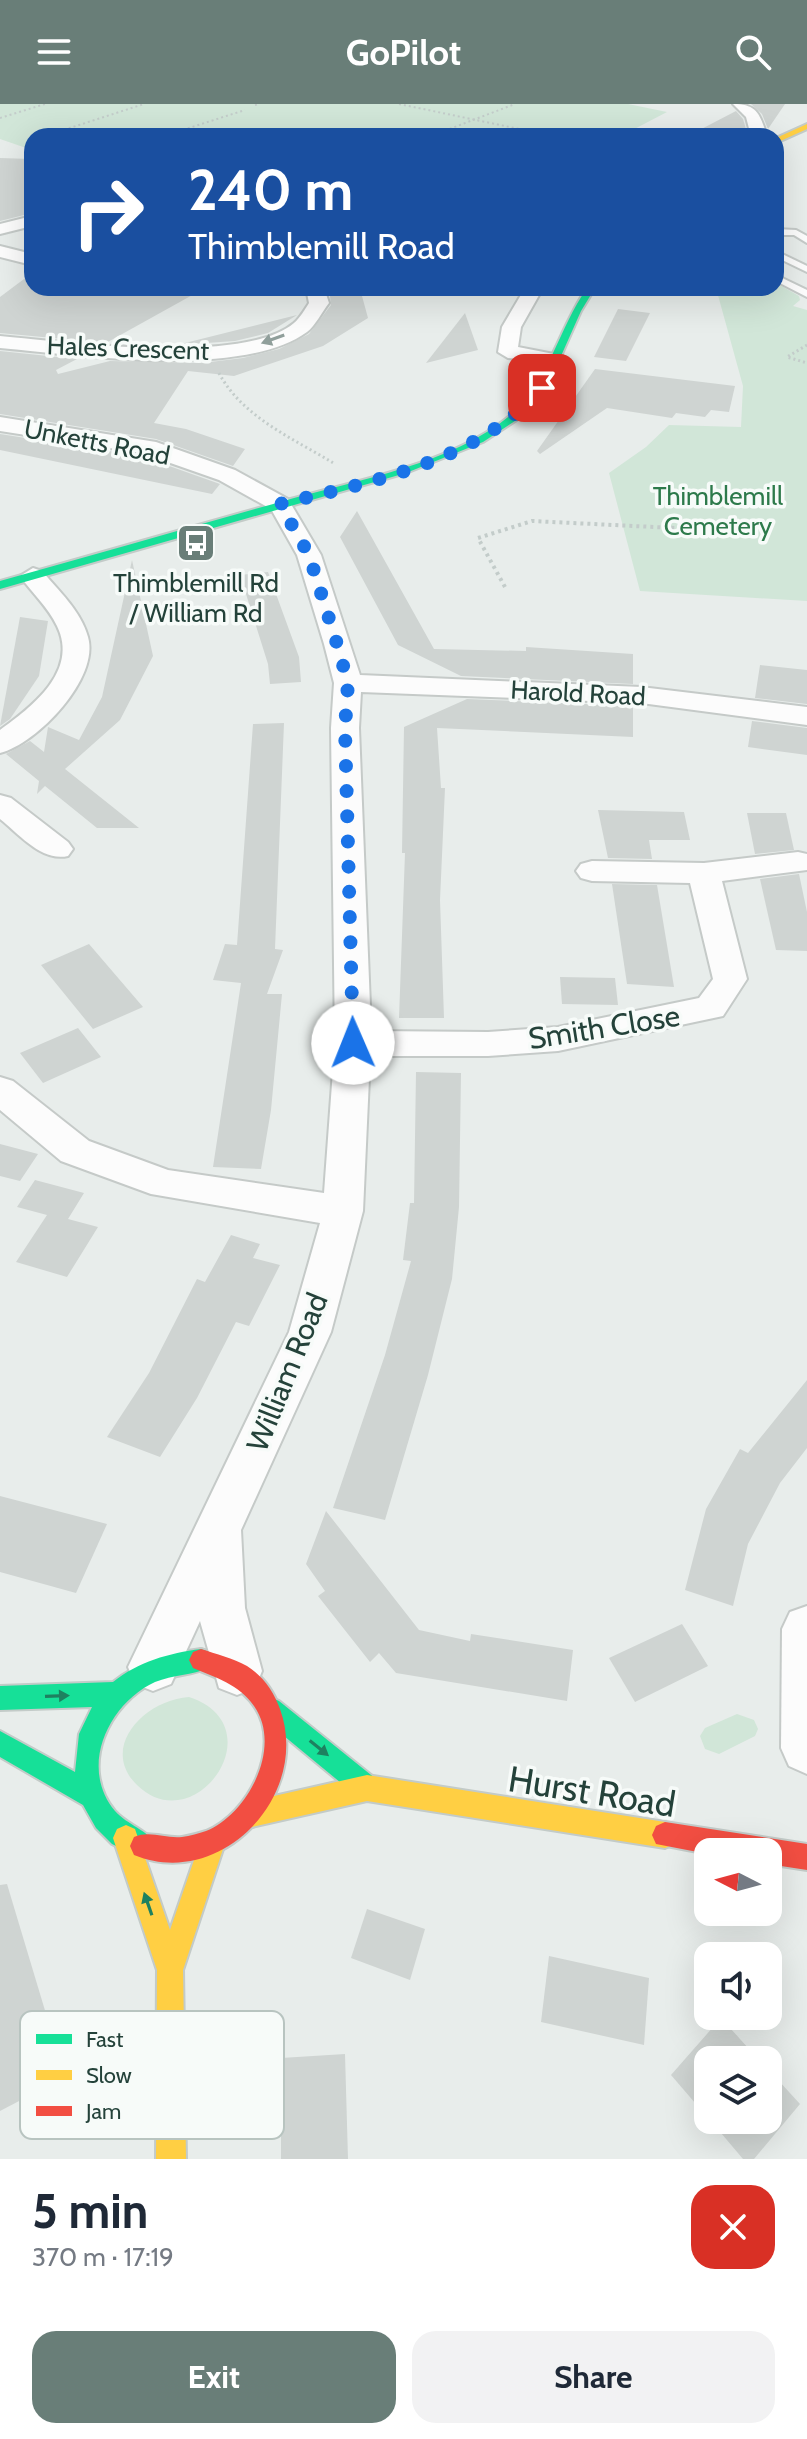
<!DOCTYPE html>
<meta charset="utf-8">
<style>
:root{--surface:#fff;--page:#f2f2f3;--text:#1f2937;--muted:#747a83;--accent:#697e78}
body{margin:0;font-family:Cabin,sans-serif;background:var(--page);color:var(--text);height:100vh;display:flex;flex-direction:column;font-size:30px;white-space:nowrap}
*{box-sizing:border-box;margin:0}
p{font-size:26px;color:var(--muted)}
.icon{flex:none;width:44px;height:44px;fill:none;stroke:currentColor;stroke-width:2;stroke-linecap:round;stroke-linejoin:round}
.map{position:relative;height:2055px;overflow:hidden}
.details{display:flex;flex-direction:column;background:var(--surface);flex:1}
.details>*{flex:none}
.banner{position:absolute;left:24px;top:24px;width:760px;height:168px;border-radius:24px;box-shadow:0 8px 32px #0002;background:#1a4fa0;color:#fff;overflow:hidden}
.needle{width:52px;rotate:276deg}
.tools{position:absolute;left:694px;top:1734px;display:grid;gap:16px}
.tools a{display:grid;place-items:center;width:88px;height:88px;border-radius:16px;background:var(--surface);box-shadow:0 8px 32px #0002;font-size:40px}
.pin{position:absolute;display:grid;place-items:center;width:68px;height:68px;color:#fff;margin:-34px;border-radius:16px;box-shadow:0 4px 12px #0006}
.me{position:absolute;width:88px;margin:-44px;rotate:359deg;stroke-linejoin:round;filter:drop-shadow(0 0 6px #0008)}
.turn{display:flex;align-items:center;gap:28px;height:168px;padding:0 32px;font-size:36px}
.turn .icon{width:104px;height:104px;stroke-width:2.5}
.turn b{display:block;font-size:56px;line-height:68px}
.round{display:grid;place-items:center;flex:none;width:84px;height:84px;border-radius:24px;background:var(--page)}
.headline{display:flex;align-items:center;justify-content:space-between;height:136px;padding:0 32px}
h1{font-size:48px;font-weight:700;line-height:60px}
.button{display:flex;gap:16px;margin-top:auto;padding:16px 32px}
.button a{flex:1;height:92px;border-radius:24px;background:var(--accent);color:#fff;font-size:32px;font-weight:700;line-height:92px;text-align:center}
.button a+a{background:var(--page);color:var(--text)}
header{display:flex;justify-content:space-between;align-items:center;height:104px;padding:0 32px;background:var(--accent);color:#fff;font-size:36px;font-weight:700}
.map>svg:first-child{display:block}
.green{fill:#d1e6d8}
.building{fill:#cfd4d2}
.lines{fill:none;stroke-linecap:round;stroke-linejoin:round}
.lane-casing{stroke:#c5cac8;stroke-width:4}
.street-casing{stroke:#c5cac8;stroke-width:4}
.fast-casing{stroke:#c3cbc8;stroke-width:4}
.slow-casing{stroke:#c3cbc8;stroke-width:4}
.jam-casing{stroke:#c3cbc8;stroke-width:4}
.path-far2{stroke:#c3ccca;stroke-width:2;stroke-dasharray:2 3;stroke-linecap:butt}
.path-far1{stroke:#c3ccca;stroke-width:3;stroke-dasharray:2 3;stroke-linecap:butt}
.path{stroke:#c3ccca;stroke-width:4;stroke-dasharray:3 4;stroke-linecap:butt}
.lane{fill:#fcfcfc;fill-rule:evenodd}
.street{fill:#fcfcfc;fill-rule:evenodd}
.fast{fill:#16e098;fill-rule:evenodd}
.slow{fill:#ffcf43;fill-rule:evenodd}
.jam{fill:#f24e42;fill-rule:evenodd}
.oneway{fill:#909f9b}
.oneway2{fill:#1e8160}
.route{stroke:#1a73e8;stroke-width:14;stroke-dasharray:0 25.2}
.labels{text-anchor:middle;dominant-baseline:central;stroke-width:7;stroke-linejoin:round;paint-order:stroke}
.far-street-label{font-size:26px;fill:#24423a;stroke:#f7fbf9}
.far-park-label{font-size:26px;fill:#2d7a4b;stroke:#f7fbf9}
.far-poi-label{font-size:26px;fill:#24423a;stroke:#f7fbf9}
.street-label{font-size:30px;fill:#24423a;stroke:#f7fbf9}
.near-street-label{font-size:36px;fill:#24423a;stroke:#f7fbf9}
.key{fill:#f7fbf9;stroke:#b8c4c0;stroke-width:2}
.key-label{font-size:22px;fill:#24423a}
</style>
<header><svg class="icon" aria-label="menu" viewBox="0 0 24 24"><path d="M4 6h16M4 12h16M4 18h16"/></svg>GoPilot<svg class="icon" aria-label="search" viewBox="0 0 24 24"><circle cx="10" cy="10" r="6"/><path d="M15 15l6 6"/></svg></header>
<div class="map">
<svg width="807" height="2055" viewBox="0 0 807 2055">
<rect width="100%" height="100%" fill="#e8edeb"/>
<g class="green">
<path d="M0,0h628l39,8 -46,24h-589v14l-32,-11z"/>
<path d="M776,179l23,13 1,4 -7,6 14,4v291l-167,-10 -31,-118 37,-26 23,-22 72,2 2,-41 -27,-98h60z"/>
<path d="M189,1593c88,29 6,145 -52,88 -38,-37 7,-85 52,-88z"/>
<path d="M737,1610l17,6 4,9 -3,7 -36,18 -14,-5 -5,-13 5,-8z"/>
</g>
<g class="building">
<path d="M751,0h34l-17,25 -6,-15z"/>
<path d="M736,7l7,8 5,17h-60z"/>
<path d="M0,54l32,1v54l-32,8z"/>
<path d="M32,169v15h173l-99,55 -106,-10v-36z"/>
<path d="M330,192h32l6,22 -45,28 -89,30 -46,-5 -34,52 32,6 59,20 -12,17 -77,-27 -156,-25v-63l77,8 -21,11 2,4 52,-13 92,2 41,-5 36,-9 30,-15 22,-29z"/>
<path d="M618,205l32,4 -24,48 -32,-4z"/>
<path d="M465,209l13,37 -52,13z"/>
<path d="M297,211l-29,18 -33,8 -58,4z"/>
<path d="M595,265l140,17 -6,26 -18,-2 -6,7 -29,-4 -4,5 -65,-10 -67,46 -3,-3z"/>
<path d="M0,330l141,22 79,28 -8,10 -212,-44z"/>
<path d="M357,407l77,138 92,2v-4l107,7v30l-172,-8 -63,-31 -58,-108z"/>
<path d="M132,456l21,96 -33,64 -55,49 74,59h-42l-52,-42 -8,8 2,-13 -33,-27 24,-13 14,11 4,-25 31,13 23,-43z"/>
<path d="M268,468l31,85 2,25 -31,2 -2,-20 -28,-89z"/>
<path d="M20,513l28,4 -9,55 -29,43 -10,7z"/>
<path d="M760,561l47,5v34l-52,-6z"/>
<path d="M467,595l166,7v31l-196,-9 4,60h4l-5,112 4,118h-45l6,-165h-3l2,-126z"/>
<path d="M752,617l55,7v27l-59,-8z"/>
<path d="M284,619l-9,226 8,1 -16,44h15l-11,116 -10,59 -48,-2 28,-184 -28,-3 12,-36 12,1 16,-221z"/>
<path d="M598,706l86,2 6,28h-41l3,19 -44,-1z"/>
<path d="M747,709h39l8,37 -39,4z"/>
<path d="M799,770l8,38v39l-31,-1 -16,-71z"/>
<path d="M612,780l45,1 17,102 -47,-3z"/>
<path d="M89,840l54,63 -50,22 -52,-64z"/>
<path d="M560,873l55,1 3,27 -56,-1z"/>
<path d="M78,924l23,29 -58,26 -23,-30z"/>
<path d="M416,968l45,1 -2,134 -7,72 -24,96 -43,145 -52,-12 52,-153 26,-94 -8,-1 7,-57h4z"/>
<path d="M0,1040l38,10 -18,27 -20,-5z"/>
<path d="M35,1076l49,13 -16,26 30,8 -31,50 -51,-15 31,-47 -30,-8z"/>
<path d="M231,1131l29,9 -7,14 27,7 -31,61 -13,-4 -39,76 -37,59 -53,-20 42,-64 48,-94 8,3z"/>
<path d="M807,1276v68l-27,35 -32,61 -15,62 -48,-16 21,-81 34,-60 8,4z"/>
<path d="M0,1392l107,28 -31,69 -76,-21z"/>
<path d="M326,1407l93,119 51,11 1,-7 102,16 -6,51 -171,-28 -17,-20 -9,9 -52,-66 7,-5 -19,-27z"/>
<path d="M682,1520l26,42 -73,36 -26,-44z"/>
<path d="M7,1780l58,193 -65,34v-226z"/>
<path d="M367,1805l58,20 -15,51 -59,-22z"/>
<path d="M549,1852l100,22 -5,67 -103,-23z"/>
<path d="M721,1914l38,42h-51v58l-37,-43z"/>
<path d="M345,1950l3,105h-67v-101z"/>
<path d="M768,1965l32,35 -46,55h-11l-33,-39h58z"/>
</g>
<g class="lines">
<g class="lane-casing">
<g id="lane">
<path d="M776,125l20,1 11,6v7l-13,-8h-18z"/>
<path d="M776,147l31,15v6l-31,-15z"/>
<path d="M776,171l31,15v7l-31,-16z"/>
</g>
</g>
<g class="street-casing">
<g id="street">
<path d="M733,0c24,0 27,10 34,32h-16l-5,-19z"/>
<path d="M32,112v10l-32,8v-10z"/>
<path d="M0,142l32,8v11l-32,-8z"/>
<path d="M306,184h18l5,15c-7,9 -14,23 -22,29 -65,47 -230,23 -307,16v-12c66,6 243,30 294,-13 6,-5 11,-14 15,-20z"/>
<path d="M525,184h18l-22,39 -3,20 41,8 3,4 -3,4 -51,-5 -10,-6 4,-25z"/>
<path d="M0,313l156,25 79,28 53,29 33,56 39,120 281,12 166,20v18l-166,-22 -280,-11 -2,36 12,303 117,1 70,-5 141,-29 14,-19 -23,-96 -98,-2 -11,-3 -5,-7 5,-7 11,-3 112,2 94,-11 9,2v16l-85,11 25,98 -24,37 -165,35 -70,5h-118l-7,155 -32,121 -90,198 4,78 17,63 -7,17 -18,7 -18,-7 -19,-67 -29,63 -18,7 -18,-7 -7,-17 161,-335 31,-109 -169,-29 -90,-33 -61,-51v-33l13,4 76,60 79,29 156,23 11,-150 -4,-315 3,-45 -10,-39 -27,-89 -26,-46 -52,-29 -77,-27 -142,-22z"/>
<path d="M33,464l9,3c16,19 39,40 46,66 12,41 -51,107 -88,116v-23c32,-23 79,-59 57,-104 -9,-19 -25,-33 -37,-50z"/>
<path d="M0,691l11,3 57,44 5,7 -5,7c-26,6 -48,-21 -68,-37z"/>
<path d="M807,1502v168l-18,-8 -8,-18 1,-119 8,-17z"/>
</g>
</g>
<g class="fast-casing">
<g id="fast">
<path d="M587,184h8l-14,23 -28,63 -20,31 -15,14 -35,23 -77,31 -406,116v-8c96,-27 191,-54 287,-81 71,-20 169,-37 226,-87 36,-33 46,-85 74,-125z"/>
<path d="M201,1545l8,3 4,8 -4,8c-17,7 -36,7 -54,14 -46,21 -77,85 -40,129 12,14 34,19 41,35l-4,9 -9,4 -31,-15 -16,-16 -13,-23 -83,-48v-26l75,41 4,-38 13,-27 -92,3v-24l113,-4c25,-20 56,-29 88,-33z"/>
<path d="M270,1593l9,4 97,78 4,9 -4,9 -9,4 -9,-4 -97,-80 -3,-8 3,-8z"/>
</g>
</g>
<g class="slow-casing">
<g id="slow">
<path d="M807,20v5l-31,14v-5z"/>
<path d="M367,1671l298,47 9,4 4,9 -4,9 -9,4 -298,-47 -115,26 -9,-4 -4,-9 4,-9 9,-4z"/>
<path d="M126,1721l9,4 35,101 33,-96 9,-4 9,4 4,9 -42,127 3,189h-30l1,-189 -44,-132 4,-9z"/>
</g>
</g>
<g class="jam-casing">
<g id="jam">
<path d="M201,1545c15,5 32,9 46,17 16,10 27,26 33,43 31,85 -58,182 -146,146l-4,-9 4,-9c16,-7 32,2 48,0 8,-1 17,-4 24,-6 42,-17 77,-84 48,-125 -15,-22 -38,-28 -61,-38l-4,-8 4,-8z"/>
<path d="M665,1718l142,22v26l-39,-6v-12h-60v2l-52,-10 -4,-9 4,-9z"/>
</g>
</g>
<g class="path-far2">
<path d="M399,0l154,32"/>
<path d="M255,1l4,-1"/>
<path d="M0,14l45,-14"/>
<path d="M183,26l21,6"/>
<path d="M45,32l99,-32"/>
<path d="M164,32l81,-26"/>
<path d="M431,32l84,-32"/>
</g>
<g class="path-far1">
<path d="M807,241l-20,12 20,6"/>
<path d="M219,269c23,44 75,66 116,91"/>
</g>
<path class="path" d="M505,483l-27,-49 54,-17 183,9"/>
<use href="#lane" class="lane"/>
<use href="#street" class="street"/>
<use href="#fast" class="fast"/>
<use href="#slow" class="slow"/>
<use href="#jam" class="jam"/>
</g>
<defs><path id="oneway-solid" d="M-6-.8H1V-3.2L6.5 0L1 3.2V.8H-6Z" transform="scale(2)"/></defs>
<use class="oneway" href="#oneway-solid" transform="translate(273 235) rotate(160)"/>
<g class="oneway2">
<use href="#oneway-solid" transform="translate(57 1592) rotate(-2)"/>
<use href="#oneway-solid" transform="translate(319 1644) rotate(39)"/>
<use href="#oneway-solid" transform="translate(148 1800) rotate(-109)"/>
</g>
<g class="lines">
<path class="route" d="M353,939l-8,-315 3,-45 -11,-39 -28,-89 -29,-51c91,-22 197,-42 262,-116"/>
</g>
<defs>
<g id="bus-square" transform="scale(2)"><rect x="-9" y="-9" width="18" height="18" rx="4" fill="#697e78" stroke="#f7fbf9"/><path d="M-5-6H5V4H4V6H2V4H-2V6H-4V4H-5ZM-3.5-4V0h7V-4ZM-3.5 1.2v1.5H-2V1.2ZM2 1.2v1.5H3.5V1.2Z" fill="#fff"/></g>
</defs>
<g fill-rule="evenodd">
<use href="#bus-square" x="196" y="439"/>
</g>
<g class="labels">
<g class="far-street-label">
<text transform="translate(128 244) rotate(2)">Hales Crescent</text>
<text transform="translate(97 338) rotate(11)">Unketts Road</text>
<text transform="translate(578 589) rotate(3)">Harold Road</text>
</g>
<g class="far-park-label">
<text x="718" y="392">Thimblemill<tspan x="718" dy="30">Cemetery</tspan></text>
</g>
<g class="far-poi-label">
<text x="196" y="479">Thimblemill Rd<tspan x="196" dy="30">/ William Rd</tspan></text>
</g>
<g class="street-label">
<text transform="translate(604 923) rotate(-9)">Smith Close</text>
<text transform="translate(287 1268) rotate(-68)">William Road</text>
</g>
<g class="near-street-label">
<text transform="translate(592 1687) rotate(9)">Hurst Road</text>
</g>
</g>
<rect x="20" y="1907" width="264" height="128" rx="12" class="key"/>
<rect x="36" y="1930" width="36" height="10" fill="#16e098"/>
<rect x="36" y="1966" width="36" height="10" fill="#ffcf43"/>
<rect x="36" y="2002" width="36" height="10" fill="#f24e42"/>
<g class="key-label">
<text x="86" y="1943">Fast</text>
<text x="86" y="1979">Slow</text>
<text x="86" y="2015">Jam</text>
</g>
</svg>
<div class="tools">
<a><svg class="needle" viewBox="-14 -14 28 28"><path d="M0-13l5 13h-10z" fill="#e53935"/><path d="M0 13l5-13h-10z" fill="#747a83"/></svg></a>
<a><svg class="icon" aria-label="sound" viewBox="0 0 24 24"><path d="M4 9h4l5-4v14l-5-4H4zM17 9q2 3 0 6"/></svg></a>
<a><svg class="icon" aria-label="layers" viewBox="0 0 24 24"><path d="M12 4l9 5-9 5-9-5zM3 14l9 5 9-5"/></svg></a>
</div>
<div class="pin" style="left:542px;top:284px;background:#d93025"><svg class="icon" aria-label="arrive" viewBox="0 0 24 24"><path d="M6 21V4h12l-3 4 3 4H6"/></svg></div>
<svg class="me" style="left:353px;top:939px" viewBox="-20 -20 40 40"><circle r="19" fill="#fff"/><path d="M0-13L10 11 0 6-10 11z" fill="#1a73e8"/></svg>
<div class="banner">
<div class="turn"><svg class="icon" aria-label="right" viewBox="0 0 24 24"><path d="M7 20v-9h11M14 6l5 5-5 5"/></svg><div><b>240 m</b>Thimblemill Road</div></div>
</div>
</div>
<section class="details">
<div class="headline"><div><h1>5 min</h1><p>370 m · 17:19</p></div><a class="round" style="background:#d93025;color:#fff"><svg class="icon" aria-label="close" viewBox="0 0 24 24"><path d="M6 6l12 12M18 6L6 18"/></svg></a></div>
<div class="button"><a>Exit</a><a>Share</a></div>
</section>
